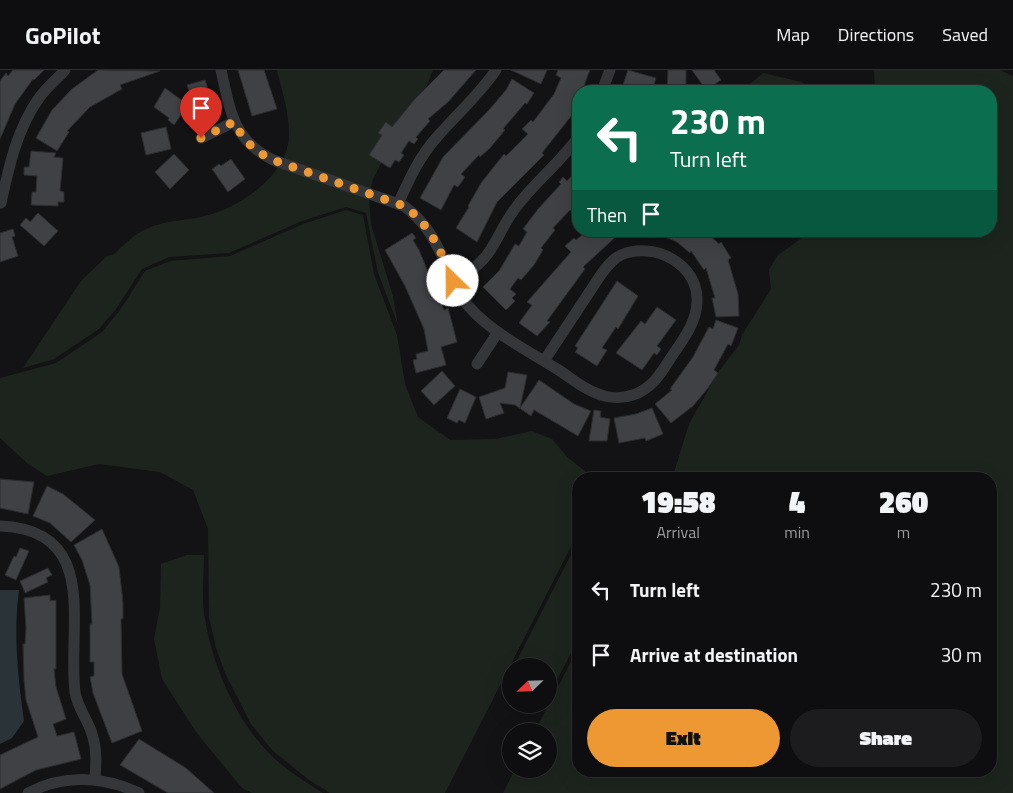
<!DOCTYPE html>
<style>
:root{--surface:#0e0e10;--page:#1c1c1e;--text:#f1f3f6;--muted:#9b9c9f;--line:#2e2e30;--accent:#ed9833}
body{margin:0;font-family:"Titillium Web",sans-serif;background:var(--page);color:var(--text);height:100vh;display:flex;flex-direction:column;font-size:19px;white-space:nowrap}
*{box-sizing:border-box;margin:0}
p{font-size:16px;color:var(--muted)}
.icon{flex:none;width:28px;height:28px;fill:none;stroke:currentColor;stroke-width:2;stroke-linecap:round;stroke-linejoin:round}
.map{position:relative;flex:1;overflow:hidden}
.panel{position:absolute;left:572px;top:402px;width:425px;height:305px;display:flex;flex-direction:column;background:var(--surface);border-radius:20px;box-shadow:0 5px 20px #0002,0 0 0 1px var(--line)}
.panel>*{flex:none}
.hud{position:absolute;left:572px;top:15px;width:425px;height:152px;border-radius:20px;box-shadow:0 5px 20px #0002,0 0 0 1px var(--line);background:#0b6e4f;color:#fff;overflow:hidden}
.needle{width:32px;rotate:247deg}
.controls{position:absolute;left:502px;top:588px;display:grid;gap:10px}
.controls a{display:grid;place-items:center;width:55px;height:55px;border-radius:50%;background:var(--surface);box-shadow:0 5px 20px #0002,0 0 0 1px var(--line);font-size:25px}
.pin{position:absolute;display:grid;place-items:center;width:42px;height:42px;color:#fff;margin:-51px -21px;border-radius:50% 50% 50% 0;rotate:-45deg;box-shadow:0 0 5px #0007}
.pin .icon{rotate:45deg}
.me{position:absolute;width:55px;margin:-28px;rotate:337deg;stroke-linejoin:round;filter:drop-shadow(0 0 4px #0008)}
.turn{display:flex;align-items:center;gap:18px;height:105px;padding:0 15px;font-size:22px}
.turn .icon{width:65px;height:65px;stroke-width:2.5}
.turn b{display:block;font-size:35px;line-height:42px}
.then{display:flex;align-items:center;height:48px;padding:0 15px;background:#0003;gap:10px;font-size:19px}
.eta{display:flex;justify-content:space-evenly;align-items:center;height:85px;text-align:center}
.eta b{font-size:30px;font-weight:800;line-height:35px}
.cta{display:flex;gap:10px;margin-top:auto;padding:10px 15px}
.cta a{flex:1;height:58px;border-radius:30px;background:var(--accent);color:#111;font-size:20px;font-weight:800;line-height:58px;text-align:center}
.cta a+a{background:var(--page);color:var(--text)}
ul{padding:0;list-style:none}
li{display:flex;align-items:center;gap:15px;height:65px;padding:0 15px}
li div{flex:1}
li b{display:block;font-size:19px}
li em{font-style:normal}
header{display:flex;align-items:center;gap:30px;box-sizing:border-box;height:70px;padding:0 25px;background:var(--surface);border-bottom:1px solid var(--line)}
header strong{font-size:24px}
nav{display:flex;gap:28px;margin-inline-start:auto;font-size:18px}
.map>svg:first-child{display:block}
.green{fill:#1d241d}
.water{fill:#2a3338}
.building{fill:#3f4145;stroke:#2d2d31}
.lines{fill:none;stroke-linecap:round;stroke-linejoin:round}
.minor{stroke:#343639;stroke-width:11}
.route{stroke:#ed9833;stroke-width:9;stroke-dasharray:0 16.2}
</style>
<header>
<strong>GoPilot</strong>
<nav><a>Map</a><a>Directions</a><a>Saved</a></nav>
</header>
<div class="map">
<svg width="1013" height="723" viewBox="0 0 1013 723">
<rect width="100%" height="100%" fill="#131315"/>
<g class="green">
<path d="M277,0h156l-11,28 -36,54 -14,30 -3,17 2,25 22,72 5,29 -20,-52 -12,-60 -20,-6 -44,14 -73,32 -60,4 -27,12 -26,40 -17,20 -45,30 -31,9 58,-87 26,-25 6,-1c10,-9 21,-21 33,-26 21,-10 45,-8 66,-15 33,-10 78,-42 77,-81 0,-21 -7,-42 -12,-63z"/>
<path d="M874,0h126l13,6v717h-510l12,-24h34v-38h-14l44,-85v125h412v-292h-319l17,-55 30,-53 20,-26 3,-10 29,-46 -2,-19 8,-14 34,-25h180v-140h-116z"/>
<path d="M763,3l39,9 10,9h-70z"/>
<path d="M346,140l17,5 11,59 23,61 8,49 13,33 32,23 45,-1 37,-8 20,8 15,18 28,22h-16v52l-134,262h-115l-21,-13 -37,-30 -21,-26 -26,-51 -9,-25 -7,-31 -1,-88 -15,-39 -33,-18 -61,-8 -52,12 -19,-12 -28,-26v-60l56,-15 46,-31 18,-22 25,-39 25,-10 60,-5 73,-32z"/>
<path d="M579,469v99l-30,57v-29h-35z"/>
<path d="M187,485h17c0,20 -3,44 1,64 8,47 30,99 63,133 15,16 36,29 55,41h-71l-10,-5 -46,-56 -34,-53 -8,-40 6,-31 1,-44z"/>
</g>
<path class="water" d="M0,520h19c-6,43 -1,88 5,131l-12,17 -12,6z"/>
<g class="building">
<path d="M13,0h31l-10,10 -1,-1 -18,25 -15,35v-58l6,-8 2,3z"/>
<path d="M98,0l62,1 -40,14 2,4 -32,18 -23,24 2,1 -12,19 -21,-13 16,-28 20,-21z"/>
<path d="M238,0h26l13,39 -25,7z"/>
<path d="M444,0h32l-28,32 -20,17 2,2 -14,16 2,2 -4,5 -5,-3 -8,12 3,2 -5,7 -4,-2 -5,8 -21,-13 13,-20 -4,-2 8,-11 6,5 22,-27z"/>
<path d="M511,0h36l-6,14z"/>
<path d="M558,0h32l-8,21h-3l-7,24 -30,38 2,2 -47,47 -20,40 -21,-14 13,-21 -1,-1 13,-23 23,-29 2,2 22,-22 -6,-5 9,-9 2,2 21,-28 7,-16 -5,-3z"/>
<path d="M628,0l28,8 -4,13h-31z"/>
<path d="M668,0h18v21h-19z"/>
<path d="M692,0h22l7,10 -15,10z"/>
<path d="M512,9l22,14 -7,11 -2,-1 -22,26 2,1 -15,18 -10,9 -1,-2 -18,19 4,3 -7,10 -4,-2 -13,25 -21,-12 23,-41 46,-47 17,-20z"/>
<path d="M205,10l7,21 -7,2 2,5 -11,3 -9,-26z"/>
<path d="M165,18l23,17 -14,20 -6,-5 1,-2 -15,-11z"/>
<path d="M166,57l5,22 -25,6 -5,-22z"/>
<path d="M31,81l25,2 -2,4 9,1 -3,33 4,1v10h-6v4l-27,-1 1,-13h4l1,-16 -13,-1v-8h5z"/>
<path d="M174,84l15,16 -19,19 -15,-17z"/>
<path d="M231,89l14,20 -17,13 -16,-23 7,-5 2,2z"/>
<path d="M579,97v41l-6,5 -3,-3 -17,18 2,2 -14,18 2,2 -9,15 -13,15 -3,-2 -8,11 6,5 -4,4 3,3 -9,9 -23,-23 16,-16 16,-27 4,2 8,-14 -4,-3 15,-20 23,-25 -2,-2 4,-5 4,4z"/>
<path d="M38,143l20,18 -14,15 -24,-21 6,-7 4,4z"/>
<path d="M13,159l2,7 -3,1 6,19 -18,6v-29z"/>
<path d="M587,161h35l-39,36 2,2 -38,52 3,1 -13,14 -18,-13 13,-18 -5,-3 44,-50 -6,-6 9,-8 2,2z"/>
<path d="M652,161h53l14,13 2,-2 10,16 -3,2 10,34 1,22 -23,1 -4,-19h3l-9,-30 -2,2 -13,-19 -1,2 -13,-11z"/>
<path d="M412,163l4,5 -3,2 6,10 25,60 4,-2 9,34 -16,5 5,18 -30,8 -3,-13 4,-1 -1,-5 12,-3 -4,-22 -19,-43 -20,-36z"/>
<path d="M617,211l21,15 -20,33 -2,-2 -14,21 5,2 -10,16 -22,-14 3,-4 -3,-2z"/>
<path d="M657,237l19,13 -19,26 4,3 -4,6 -3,-2 -12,17 -26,-17 25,-32 4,3z"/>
<path d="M716,250l22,8 -7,18 -3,-2 -14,26 4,3 -10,15 -15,18 -22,17 -16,-19 17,-14 -2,-1 23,-32 16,-30 4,2z"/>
<path d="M442,301l13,15 -21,19 -13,-14z"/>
<path d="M508,302l19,3 -7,33 19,-28 35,24 17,7 -13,25 -44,-26 -3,6 -16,-11 -15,-2 4,10 -18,6 -7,-22 26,-9z"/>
<path d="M460,319l16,8 -11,26 -6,-3 -2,3 -10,-5z"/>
<path d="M652,338l11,26 -17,7 -1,-3 -26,5 -5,-25 22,-4z"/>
<path d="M594,340l7,1 -1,6 10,2 -3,22h-18z"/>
<path d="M0,409l34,3 -6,32 -28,-6z"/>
<path d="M47,416l16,8 32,26 -24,22 -21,-19 -17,-7z"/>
<path d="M102,459l17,38 4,36v16h-2l1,55 20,57 -30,12 -19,-50 -3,-16 4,-1v-14h-4v-38h2l-2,-39 -8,-25 -8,-15z"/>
<path d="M20,478l9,3 -13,29 -11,-5 9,-19 2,1z"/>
<path d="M48,498l4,7 -6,3 2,4 -23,11 -5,-12z"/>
<path d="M50,525v6l6,-1v69h-2l2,18 10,32 -13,5 4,12 17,-4 7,27 -45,11 -36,19v-34l38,-18 -12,-37 -2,-20 -1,-36h2l1,-16 -2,-30z"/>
<path d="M139,669l47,29 28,25h-46l-48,-28z"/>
</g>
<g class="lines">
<g class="minor">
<path d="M221,0c9,40 12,70 52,90l131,46c25,18 34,41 46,67 4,8 6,17 11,24 24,33 63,51 96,72 13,8 25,19 39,24 11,5 25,6 37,2 18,-6 27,-20 37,-36 11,-17 26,-34 27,-57 2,-38 -43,-61 -76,-47 -9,4 -15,13 -21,21l-56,85"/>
<path d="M602,21l8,-21"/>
<path d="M201,68l33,-16"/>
<path d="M1,133c8,-37 16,-74 38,-105 7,-10 18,-19 26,-28"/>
<path d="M398,134c11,-24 21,-47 39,-67 20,-23 42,-42 59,-67"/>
<path d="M453,211c44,-22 38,-41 64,-75 19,-25 44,-44 62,-70"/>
<path d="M477,294l21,-32"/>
<path d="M0,456c101,4 67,100 75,166 2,15 13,28 17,42 5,15 4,30 3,46"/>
<path d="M28,723c36,-19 75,-17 111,0"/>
</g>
</g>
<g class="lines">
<path class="route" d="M201,68l33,-16c10,19 20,29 39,38l131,46c27,19 37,46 49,75"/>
</g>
</svg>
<div class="controls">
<a><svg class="needle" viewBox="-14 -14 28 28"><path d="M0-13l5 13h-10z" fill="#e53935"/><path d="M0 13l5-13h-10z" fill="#9b9c9f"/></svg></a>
<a><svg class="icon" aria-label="layers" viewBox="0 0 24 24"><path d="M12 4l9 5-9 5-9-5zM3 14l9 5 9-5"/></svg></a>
</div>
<div class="pin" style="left:201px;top:68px;background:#d93025"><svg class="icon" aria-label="arrive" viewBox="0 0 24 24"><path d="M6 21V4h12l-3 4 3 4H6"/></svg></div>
<svg class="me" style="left:453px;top:211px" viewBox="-20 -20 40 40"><circle r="19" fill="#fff"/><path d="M0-13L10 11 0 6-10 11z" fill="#ed9833"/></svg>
<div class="hud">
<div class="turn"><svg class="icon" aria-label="left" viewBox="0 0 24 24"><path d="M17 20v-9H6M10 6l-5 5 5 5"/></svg><div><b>230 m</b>Turn left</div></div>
<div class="then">Then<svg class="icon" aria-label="arrive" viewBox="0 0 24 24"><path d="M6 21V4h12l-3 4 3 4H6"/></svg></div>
</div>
<section class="panel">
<div class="eta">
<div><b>19:58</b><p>Arrival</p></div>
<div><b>4</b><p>min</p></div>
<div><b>260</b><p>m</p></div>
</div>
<ul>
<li><svg class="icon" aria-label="left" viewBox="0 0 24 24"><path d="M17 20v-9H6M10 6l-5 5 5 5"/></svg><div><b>Turn left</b></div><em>230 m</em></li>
<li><svg class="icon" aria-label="arrive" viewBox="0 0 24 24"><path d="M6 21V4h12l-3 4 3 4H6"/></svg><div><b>Arrive at destination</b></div><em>30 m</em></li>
</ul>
<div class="cta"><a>Exit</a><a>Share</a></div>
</section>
</div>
